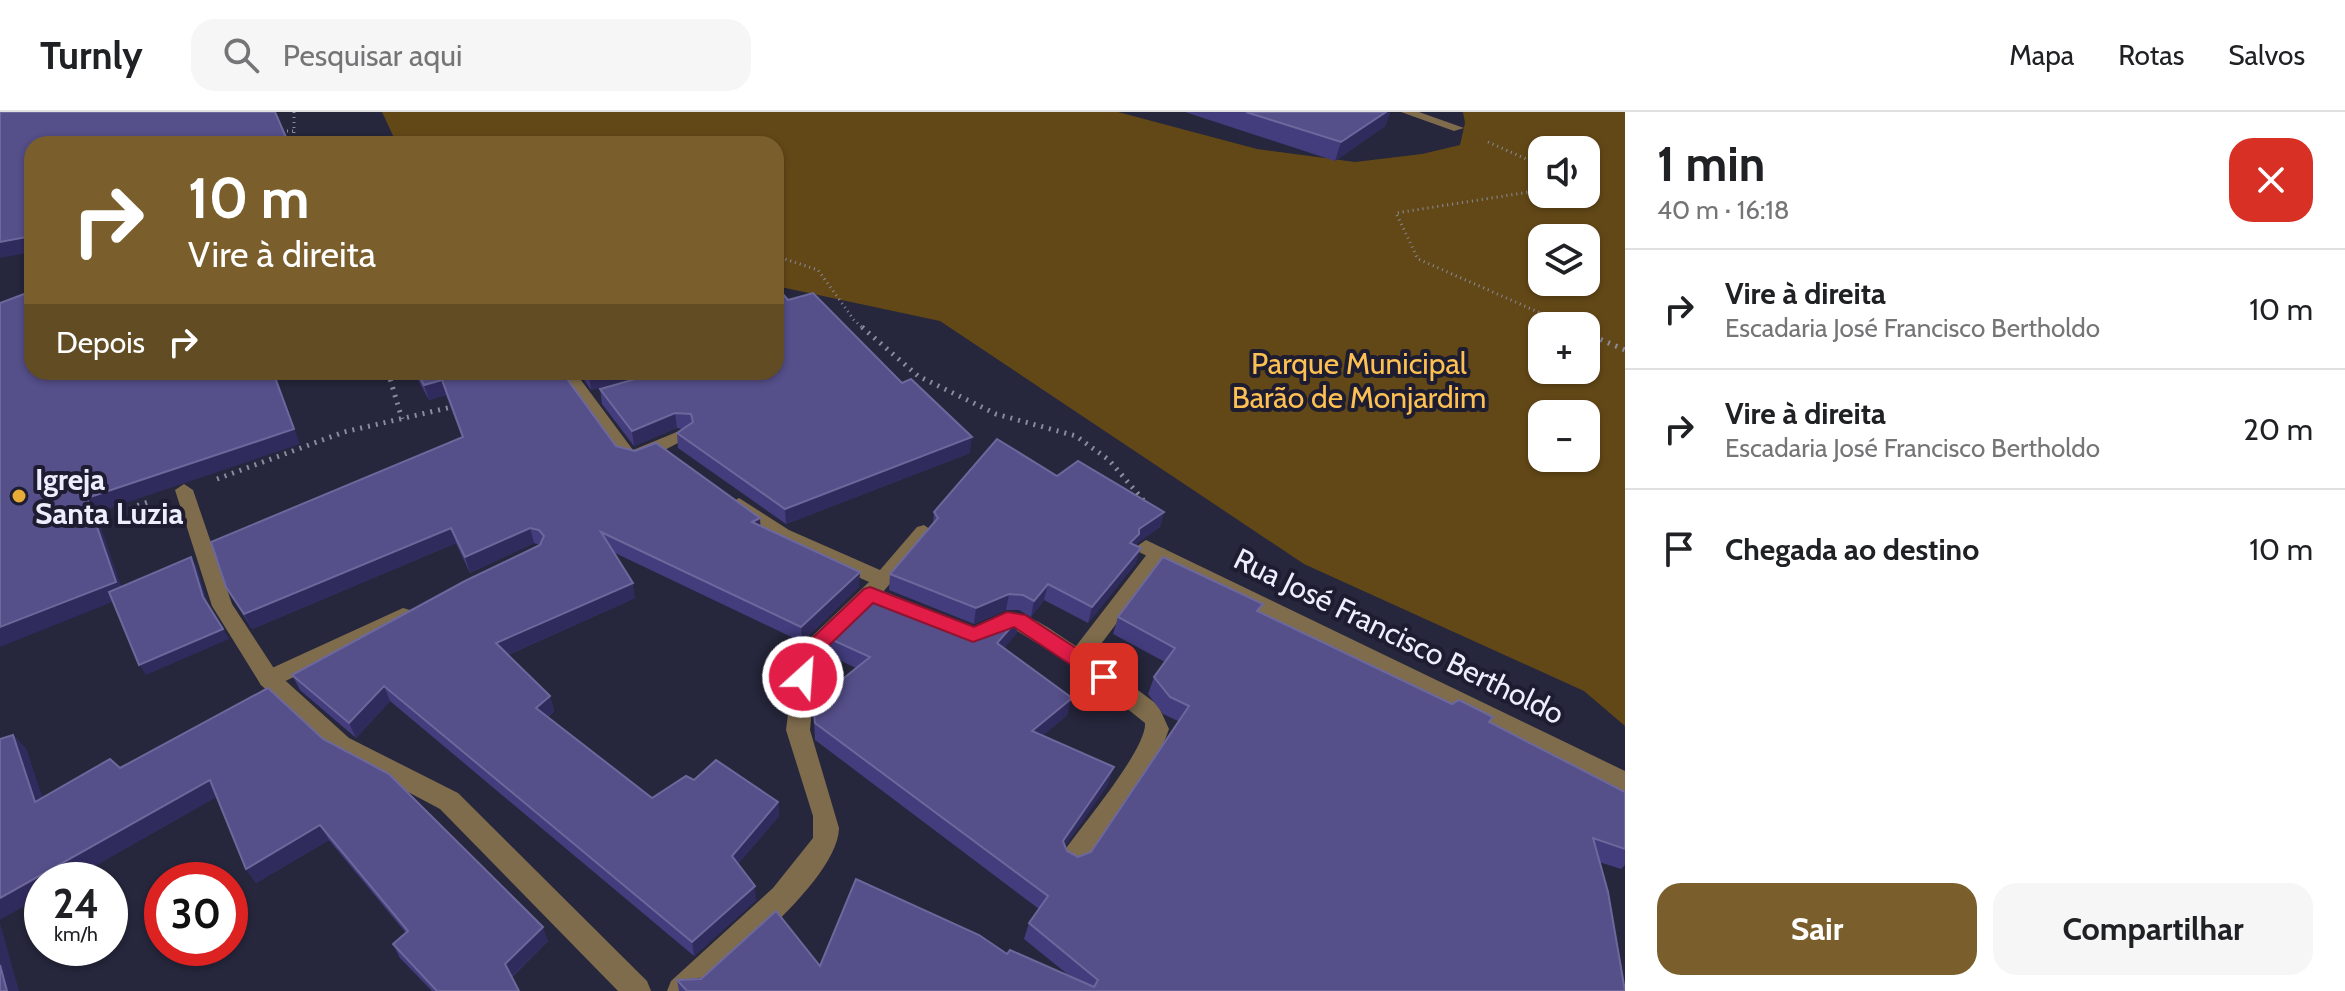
<!DOCTYPE html>
<html lang="pt">
<meta charset="utf-8">
<style>
:root{--surface:#fff;--page:#f6f6f6;--text:#202124;--muted:#757577;--line:#e0e0e0;--accent:#7a5f2d}
body{margin:0;font-family:Cabin,sans-serif;background:var(--page);color:var(--text);height:100vh;display:flex;flex-direction:column;font-size:30px;white-space:nowrap}
*{box-sizing:border-box;margin:0}
p{font-size:26px;color:var(--muted)}
.icon{flex:none;width:44px;height:44px;fill:none;stroke:currentColor;stroke-width:2;stroke-linecap:round;stroke-linejoin:round}
.map{position:relative;flex:1;overflow:hidden}
.details{display:flex;flex-direction:column;background:var(--surface);width:720px}
.details>*{flex:none}
.guide{position:absolute;left:24px;top:24px;width:760px;height:244px;border-radius:24px;box-shadow:0 2px 6px #0004;background:#7a5f2d;color:#fff;overflow:hidden}
.controls{position:absolute;left:1528px;top:24px;display:grid;gap:16px}
.controls a{display:grid;place-items:center;width:72px;height:72px;border-radius:16px;background:var(--surface);box-shadow:0 2px 6px #0004;font-size:40px}
.speed{position:absolute;left:24px;top:750px;display:flex;gap:16px;font-size:40px;font-weight:700;text-align:center}
.speed>*{display:grid;place-content:center;width:104px;height:104px;border-radius:50%;background:var(--surface);box-shadow:0 2px 6px #0004;line-height:1}
.speed small{font-size:20px;font-weight:400}
.speed .limit{border:12px solid #d22;background:#fff;color:#111}
.pin{position:absolute;display:grid;place-items:center;width:68px;height:68px;color:#fff;margin:-34px;border-radius:16px;box-shadow:0 4px 12px #0006}
.me{position:absolute;width:88px;margin:-44px;rotate:26deg;stroke-linejoin:round;filter:drop-shadow(0 0 6px #0008)}
.turn{display:flex;align-items:center;gap:28px;height:168px;padding:0 32px;font-size:36px}
.turn .icon{width:104px;height:104px;stroke-width:2.5}
.turn b{display:block;font-size:56px;line-height:68px}
.then{display:flex;align-items:center;height:76px;padding:0 32px;background:#0003;gap:16px;font-size:30px}
.round{display:grid;place-items:center;flex:none;width:84px;height:84px;border-radius:24px;background:var(--page)}
.head{display:flex;align-items:center;justify-content:space-between;height:136px;padding:0 32px}
h1{font-size:48px;font-weight:700;line-height:60px}
.cta{display:flex;gap:16px;margin-top:auto;padding:16px 32px}
.cta a{flex:1;height:92px;border-radius:24px;background:var(--accent);color:#fff;font-size:32px;font-weight:700;line-height:92px;text-align:center}
.cta a+a{background:var(--page);color:var(--text)}
ul{padding:0;list-style:none}
li{display:flex;align-items:center;gap:24px;height:120px;padding:0 32px;border-top:2px solid var(--line)}
li div{flex:1}
li b{display:block;font-size:30px}
li em{font-style:normal}
header{display:flex;align-items:center;gap:48px;box-sizing:border-box;height:112px;padding:0 40px;background:var(--surface);border-bottom:2px solid var(--line)}
header strong{font-size:38px}
nav{display:flex;gap:44px;margin-inline-start:auto;font-size:28px}
.search{width:560px;height:72px;background:var(--page);display:flex;align-items:center;gap:20px;box-sizing:border-box;padding:0 28px;border-radius:24px;color:var(--muted);font-size:30px}
main{display:flex;flex:1;min-height:0}
.map>svg:first-child{display:block}
.green{fill:#634817;fill-rule:evenodd}
.lines{fill:none;stroke-linecap:round;stroke-linejoin:round}
.path-far1{stroke:#8b8b9e;stroke-width:3;stroke-dasharray:1 4;stroke-linecap:butt}
.path{stroke:#8b8b9e;stroke-width:5;stroke-dasharray:2 6;stroke-linecap:butt}
.lane{fill:#7f6c4d;fill-rule:evenodd}
.street{fill:#7f6c4d;fill-rule:evenodd}
.wall{fill:#433c7d}
.shaded-wall{fill:#302b5d}
.building{fill:#554f8a;stroke:#6d689c;stroke-width:2}
.route{fill:#e11d48;stroke:#92132f;stroke-width:2}
.poi-dot{fill:#e8ab37;stroke:#1d1c31;stroke-width:3}
.labels{text-anchor:middle;dominant-baseline:central;stroke-width:8;stroke-linejoin:round;paint-order:stroke}
.park-label{font-size:30px;fill:#fdc052;stroke:#1d1c31}
.poi-label{font-size:30px;font-weight:bold;fill:#edeefd;stroke:#1d1c31;text-anchor:start}
.street-label{font-size:30px;fill:#edeefd;stroke:#1d1c31}
</style>
<header>
<strong>Turnly</strong>
<div class="search"><svg class="icon" aria-label="search" viewBox="0 0 24 24"><circle cx="10" cy="10" r="6"/><path d="M15 15l6 6"/></svg>Pesquisar aqui</div>
<nav><a>Mapa</a><a>Rotas</a><a>Salvos</a></nav>
</header>
<main>
<div class="map">
<svg width="1625" height="879" viewBox="0 0 1625 879">
<rect width="100%" height="100%" fill="#26263c"/>
<path class="green" d="M382,0h736l139,37 98,13 67,-8 38,-9 5,-22 -2,-11h162v614l-41,-35 -280,-127 -364,-243 -164,-35v-142h-379zM1542,38h44v44h-44zM1542,126h44v44h-44zM1542,214h44v44h-44zM1542,302h44v44h-44z"/>
<g class="lines">
<g class="path-far1">
<path d="M294,0v32"/>
<path d="M277,19h16"/>
<path d="M1488,30l54,24"/>
<path d="M1542,78l-146,23 22,46 152,67"/>
<path d="M776,144l42,14 36,50 10,9"/>
</g>
<g class="path">
<path d="M862,215l56,49 78,38 80,22 33,24 35,41"/>
<path d="M1586,221l39,17"/>
<path d="M388,260l14,47"/>
<path d="M217,367l127,-47 112,-26"/>
<path d="M92,409l59,-20"/>
</g>
<g class="lane">
<path d="M1158,435l7,2 3,5 -3,5 -73,97 66,49 11,24c-17,50 -56,94 -86,137l-9,4 -9,-4 -4,-8 4,-8c17,-25 82,-101 80,-127l-74,-59 -57,-35 -31,12 -8,-2 -3,-6c4,-7 8,-8 15,-12 35,-19 59,7 89,25l75,-97z"/>
<path d="M403,496l7,2 4,6 -4,6 -133,63 -8,3 -8,-3 -3,-6 3,-6z"/>
</g>
<g class="street">
<path d="M1401,0h18l45,16 -10,3z"/>
<path d="M558,260h17l58,78 51,-21 9,6 -49,26 -23,-2z"/>
<path d="M184,372l9,6 39,114 45,69 72,65 109,55 189,188 4,10h-33l-178,-182 -107,-57 -72,-67 -49,-79 -37,-116z"/>
<path d="M739,386l50,32 91,40 37,-43 7,-2 10,7 -57,67 -57,57 -4,10 -6,64 29,98c-1,50 -102,129 -138,163h-34l4,-10 102,-93 40,-50v-22l-27,-86 8,-64 9,-21 66,-63 -94,-42 -43,-31 -3,-5z"/>
<path d="M1146,428l479,231v21l-486,-240 -3,-5z"/>
</g>
</g>
<g class="wall">
<path d="M1185,0h205l-5,14 -50,35z"/>
<path d="M788,188l182,153 -184,71 -108,-76 -1,-15 6,-4 -6,-1 -43,18 -32,-42 -2,-15 176,-17z"/>
<path d="M414,260h148l54,74 145,80 98,61 -57,55 -189,-90 22,46 -127,57 42,41 4,15 -6,6 104,81 42,-18 84,22 1,14 -41,48 18,36 -62,56 -304,-255 -34,37 -56,-48 -8,-15 248,-130 -6,-2 -64,30 -14,-30 -204,86 -26,-42 236,-150 -16,-42 -17,5z"/>
<path d="M579,260h75l-63,18z"/>
<path d="M1057,364l107,36 -4,15 -23,16 -1,20 -48,60 -44,-23 -13,17 -12,-7h-13l-32,14 -85,-34 1,-16 43,-50 1,-12z"/>
<path d="M1259,500l230,110 136,70v73l-4,4 -22,-7 26,129h-946l-2,-11 143,-14 187,-12 65,24 -48,-39 5,-16 10,-14 -224,-169 -2,-37 43,-35 -30,-14v-17l149,-8 45,-12 -4,17 -12,14 63,67 -25,21 66,48 -43,62 2,5 11,6 13,-5 87,-131 -15,-7 -15,-20 6,-17 11,-15 -52,-28 5,-17z"/>
<path d="M13,623l13,14 16,49 78,-30 203,-29 225,202 -36,36 7,14h-87l-32,-33 -7,-14 13,-11 -77,-93 -73,43 -10,-14 -30,-72 -146,83h-28z"/>
</g>
<g class="shaded-wall">
<path d="M1386,0h4l-5,14 -50,35 6,-19z"/>
<path d="M32,124v16l-32,6v-16z"/>
<path d="M274,260l26,72 -204,69 29,84 -125,50v-20l87,-129z"/>
<path d="M598,260h56l-63,18 -2,-15z"/>
<path d="M442,268l4,15 -17,5 -5,-15z"/>
<path d="M675,301l2,15 -43,18 -2,-15z"/>
<path d="M972,325l-2,16 -184,71 -1,-15z"/>
<path d="M1164,400l-4,15 -23,16 -3,7 -4,-7 9,-14z"/>
<path d="M760,406l1,16 -9,-12z"/>
<path d="M451,416l5,15 -204,86 -8,-15z"/>
<path d="M530,416l4,15 -64,30 -5,-16z"/>
<path d="M1141,436l-5,15 -48,60 4,-16z"/>
<path d="M191,445l6,10 12,40 -6,-10z"/>
<path d="M860,460l-1,15 -57,55 -1,-15z"/>
<path d="M633,471l2,15 -134,60 -5,-15z"/>
<path d="M1048,472l-4,16 -13,17 3,-16z"/>
<path d="M1009,482l-3,16 -32,14 2,-16z"/>
<path d="M1020,505l-4,17 -22,26 3,-17z"/>
<path d="M223,517l6,10 -83,36 -7,-10z"/>
<path d="M384,574l6,15 -34,37 -7,-15z"/>
<path d="M550,584l4,15 -14,12 -4,-15z"/>
<path d="M1072,586l-5,17 -39,33 4,-17z"/>
<path d="M13,623l13,14 23,67 -14,-14z"/>
<path d="M1114,655l-6,17 -50,73 5,-16z"/>
<path d="M210,668l10,15 -150,85h-28v16l-42,24v-22z"/>
<path d="M778,690l1,14 -46,54 -1,-14z"/>
<path d="M320,713l9,15 -73,43 -10,-14z"/>
<path d="M755,774l1,14 -62,56 -2,-14z"/>
<path d="M0,811l19,68h-12l-7,-26z"/>
<path d="M543,815l5,14 -37,36 -6,-13z"/>
</g>
<g class="building">
<path d="M0,0h275l14,32h-257v92l-32,6z"/>
<path d="M1246,0h140l-45,30z"/>
<path d="M776,174l12,14 25,-7 89,90 9,-4 61,58 -187,72 -108,-76 16,-11 -2,-8 -16,-1 -43,18 -32,-42 60,-17h116z"/>
<path d="M32,179v81h241l21,57 -207,69 29,84 -116,45v-324z"/>
<path d="M417,260h145l54,74 19,5 21,-8 104,75 -8,4 108,50 -59,55 -200,-95 32,51 -137,60 54,53 -14,12 116,90 34,-22 8,4 22,-20 62,42 -46,54 23,30 -63,56 -308,-256 -35,37 -57,-48 173,-94 75,-36 4,-9 -5,-6 -9,-2 -65,29 -14,-29 -207,86 -18,-27 -15,-45 252,-105 -21,-57 -18,5z"/>
<path d="M997,327l60,37 21,-15 86,51 -25,17v5l-9,9 11,5 -49,59 -44,-23 -14,17 -11,-6 -14,-1 -33,14 -86,-34 48,-56 -4,-6z"/>
<path d="M191,445l12,40 20,32 -84,36 -30,-73z"/>
<path d="M1163,445l100,47 -6,7 195,93 7,-4 34,17 -4,5 136,70v57l-32,-11 15,54 17,99h-938l-10,-11 24,-1 75,-68 44,55 36,-87 123,56 28,19 3,-4 84,37 4,-7 -69,-57 19,-27 -233,-173 -2,-20 57,-46 -44,-20 49,-48 100,40 45,-12 -23,26 75,55 -40,33 82,36 -51,74 4,10 11,6 13,-5 98,-146 -19,-9 -16,-20 21,-29 -57,-31z"/>
<path d="M268,576l55,51 66,35 154,153 -38,37 14,27h-82l-44,-47 15,-13 -88,-106 -74,44 -36,-89 -210,118v-159l13,-4 22,67 75,-43 10,9z"/>
<path d="M0,853l7,26h-7z"/>
</g>
<path class="route" d="M870,475l104,40 33,-15 18,3 86,56 3,6 -3,5h-14l-83,-55 -41,15 -100,-39 -54,52 -9,28h-15l-3,-6 12,-31 60,-57z"/>
<circle class="poi-dot" cx="19" cy="384" r="8"/>
<g class="labels">
<g class="park-label">
<text x="1359" y="251">Parque Municipal<tspan x="1359" dy="34">Barão de Monjardim</tspan></text>
</g>
<g class="poi-label">
<text x="35" y="367">Igreja<tspan x="35" dy="34">Santa Luzia</tspan></text>
</g>
<g class="street-label">
<text transform="translate(1399 524) rotate(26)">Rua José Francisco Bertholdo</text>
</g>
</g>
</svg>
<div class="controls">
<a><svg class="icon" aria-label="sound" viewBox="0 0 24 24"><path d="M4 9h4l5-4v14l-5-4H4zM17 9q2 3 0 6"/></svg></a>
<a><svg class="icon" aria-label="layers" viewBox="0 0 24 24"><path d="M12 4l9 5-9 5-9-5zM3 14l9 5 9-5"/></svg></a>
<a>+</a>
<a>−</a>
</div>
<div class="speed"><div>24<small>km/h</small></div><div class="limit">30</div></div>
<div class="pin" style="left:1104px;top:565px;background:#d93025"><svg class="icon" aria-label="arrive" viewBox="0 0 24 24"><path d="M6 21V4h12l-3 4 3 4H6"/></svg></div>
<svg class="me" style="left:803px;top:565px" viewBox="-20 -20 40 40"><circle r="17" fill="#e11d48" stroke="#fff" stroke-width="3"/><path d="M0-11L8 9 0 5-8 9z" fill="#fff"/></svg>
<div class="guide">
<div class="turn"><svg class="icon" aria-label="right" viewBox="0 0 24 24"><path d="M7 20v-9h11M14 6l5 5-5 5"/></svg><div><b>10 m</b>Vire à direita</div></div>
<div class="then">Depois<svg class="icon" aria-label="right" viewBox="0 0 24 24"><path d="M7 20v-9h11M14 6l5 5-5 5"/></svg></div>
</div>
</div>
<section class="details">
<div class="head"><div><h1>1 min</h1><p>40 m · 16:18</p></div><a class="round" style="background:#d93025;color:#fff"><svg class="icon" aria-label="close" viewBox="0 0 24 24"><path d="M6 6l12 12M18 6L6 18"/></svg></a></div>
<ul>
<li><svg class="icon" aria-label="right" viewBox="0 0 24 24"><path d="M7 20v-9h11M14 6l5 5-5 5"/></svg><div><b>Vire à direita</b><p>Escadaria José Francisco Bertholdo</p></div><em>10 m</em></li>
<li><svg class="icon" aria-label="right" viewBox="0 0 24 24"><path d="M7 20v-9h11M14 6l5 5-5 5"/></svg><div><b>Vire à direita</b><p>Escadaria José Francisco Bertholdo</p></div><em>20 m</em></li>
<li><svg class="icon" aria-label="arrive" viewBox="0 0 24 24"><path d="M6 21V4h12l-3 4 3 4H6"/></svg><div><b>Chegada ao destino</b></div><em>10 m</em></li>
</ul>
<div class="cta"><a>Sair</a><a>Compartilhar</a></div>
</section>
</main>
